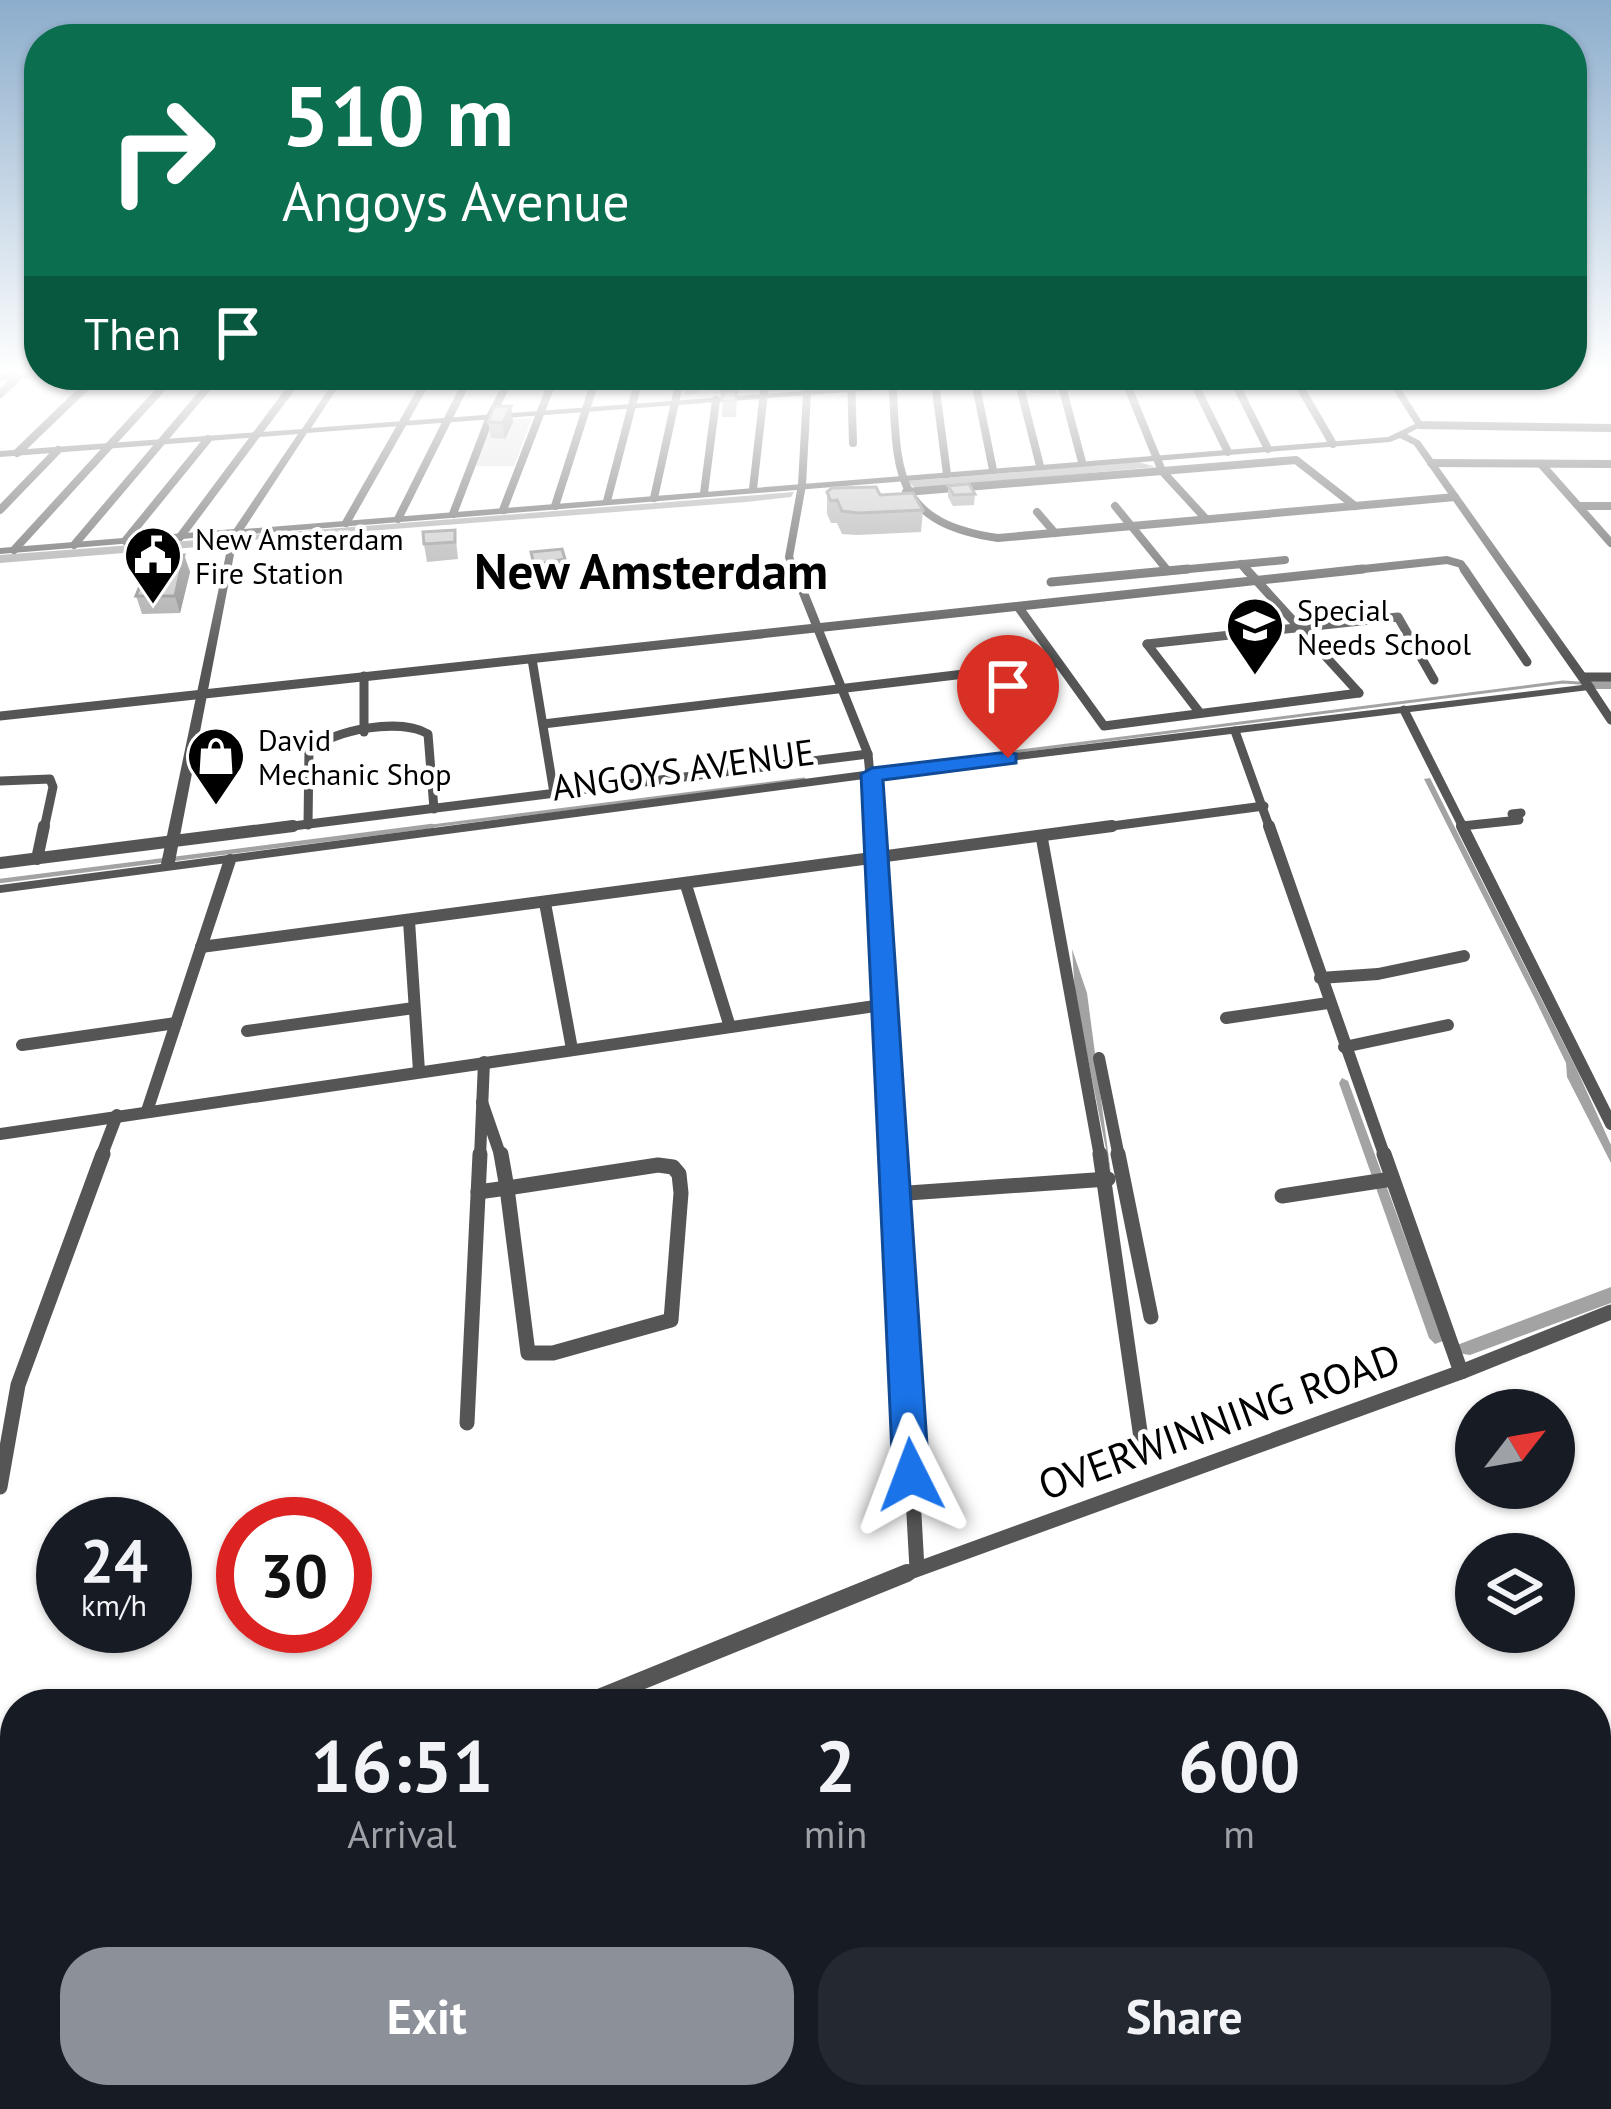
<!DOCTYPE html>
<style>
:root{--surface:#171b24;--page:#242831;--text:#f1f3f6;--muted:#9ea1a6;--accent:#8c9099}
body{margin:0;font-family:"PT Sans",sans-serif;background:var(--page);color:var(--text);height:100vh;display:flex;flex-direction:column;font-size:45px;white-space:nowrap}
*{box-sizing:border-box;margin:0}
p{font-size:39px;color:var(--muted)}
.icon{flex:none;width:66px;height:66px;fill:none;stroke:currentColor;stroke-width:2;stroke-linecap:round;stroke-linejoin:round}
.map{position:relative;flex:1;overflow:hidden}
.details{position:absolute;left:0px;top:1689px;width:1611px;height:420px;display:flex;flex-direction:column;background:var(--surface);border-radius:48px 48px 0 0;box-shadow:0 3px 9px #0004}
.details>*{flex:none}
.guide{position:absolute;left:24px;top:24px;width:1563px;height:366px;border-radius:48px;box-shadow:0 3px 9px #0004;background:#0b6e4f;color:#fff;overflow:hidden}
.needle{width:78px;rotate:59deg}
.fabs{position:absolute;left:1455px;top:1389px;display:grid;gap:24px}
.fabs a{display:grid;place-items:center;width:120px;height:120px;border-radius:50%;background:var(--surface);box-shadow:0 3px 9px #0004;font-size:60px}
.speed{position:absolute;left:36px;top:1497px;display:flex;gap:24px;font-size:60px;font-weight:700;text-align:center}
.speed>*{display:grid;place-content:center;width:156px;height:156px;border-radius:50%;background:var(--surface);box-shadow:0 3px 9px #0004;line-height:1}
.speed small{font-size:30px;font-weight:400}
.speed .limit{border:18px solid #d22;background:#fff;color:#111}
.pin{position:absolute;display:grid;place-items:center;width:102px;height:102px;color:#fff;margin:-123px -51px;border-radius:50% 50% 50% 0;rotate:-45deg;box-shadow:0 0 12px #0007}
.pin .icon{rotate:45deg}
.me{position:absolute;width:132px;margin:-66px;rotate:357deg;stroke-linejoin:round;filter:drop-shadow(0 0 9px #0008)}
.turn{display:flex;align-items:center;gap:42px;height:252px;padding:0 60px;font-size:54px}
.turn .icon{width:156px;height:156px;stroke-width:2.5}
.turn b{display:block;font-size:84px;line-height:102px}
.then{display:flex;align-items:center;height:114px;padding:0 60px;background:#0003;gap:24px;font-size:45px}
.eta{display:flex;justify-content:space-evenly;align-items:center;height:204px;text-align:center}
.eta b{font-size:72px;font-weight:800;line-height:84px}
.primary-button{display:flex;gap:24px;margin-top:auto;padding:24px 60px}
.primary-button a{flex:1;height:138px;border-radius:48px;background:var(--accent);color:#fff;font-size:48px;font-weight:800;line-height:138px;text-align:center}
.primary-button a+a{background:var(--page);color:var(--text)}
.map>svg:first-child{display:block}
.green{fill:#dcdcdc}
.water{fill:#a3a3a3}
.lines{fill:none;stroke-linecap:round;stroke-linejoin:round}
.stream-far1{stroke:#a3a3a3;stroke-width:3}
.stream{stroke:#a3a3a3;stroke-width:4.5}
.canal{stroke:#a3a3a3;stroke-width:10}
.minor-far4{stroke:#555;stroke-width:8}
.minor-far3{stroke:#555;stroke-width:9}
.minor-far2{stroke:#555;stroke-width:12}
.minor-far1{stroke:#555;stroke-width:15}
.minor{stroke:#555;stroke-width:18}
.tertiary{fill:#555;fill-rule:evenodd}
.wall{fill:#a9a9a9}
.shaded-wall{fill:#898989}
.building{fill:#c4c4c4;stroke:#898989;stroke-width:3}
.route{fill:#1a73e8;stroke:#114b97;stroke-width:3}
.labels{text-anchor:middle;dominant-baseline:central;stroke-width:9;stroke-linejoin:round;paint-order:stroke}
.far-poi-label{font-size:30px;fill:#000;stroke:#fff;text-anchor:start}
.street-label{font-size:36px;fill:#000;stroke:#fff}
.near-street-label{font-size:42px;fill:#000;stroke:#fff}
.far-town-label{font-size:51px;font-weight:bold;fill:#000;stroke:#fff}
</style>
<div class="map">
<svg width="1611" height="2109" viewBox="0 0 1611 2109">
<rect width="100%" height="100%" fill="#fff"/>
<path class="green" d="M532,418l-18,48h-40l19,-45z"/>
<g class="water">
<path d="M1139,462l16,5 -239,22 -9,-8z"/>
<path d="M794,492l-3,5 -45,5 -508,39 14,-6z"/>
<path d="M224,538l-14,8 -210,17v-8z"/>
<path d="M1430,778l147,292 34,75v18l-44,-86 -1,-14 -32,-66 -110,-218z"/>
<path d="M1072,949l15,44 24,181 -36,-180z"/>
<path d="M1342,1078l6,3 95,260 -8,3 -6,-6 -90,-255z"/>
<path d="M1611,1287v16l-141,52 -7,-1 -6,-9z"/>
</g>
<g class="lines">
<g class="stream-far1">
<path d="M910,765l653,-83 32,2"/>
<path d="M408,829l396,-50"/>
</g>
<path class="stream" d="M0,881l432,-55"/>
<path class="canal" d="M1595,684h16"/>
<g class="minor-far4">
<path d="M851,375l2,68"/>
<path d="M892,375c6,94 -3,147 106,163l457,-41"/>
<path d="M934,375l13,99"/>
<path d="M1017,375l23,91"/>
<path d="M1059,375l23,87"/>
<path d="M1123,375l39,96 44,48"/>
<path d="M1190,375l38,77"/>
<path d="M1231,375l37,74"/>
<path d="M1293,375l40,69"/>
<path d="M0,377l39,-4"/>
<path d="M975,381l18,89"/>
<path d="M0,394l20,-19"/>
<path d="M1420,425l191,3"/>
<path d="M17,453l81,-78"/>
<path d="M1431,463l180,1"/>
<path d="M1541,464l70,79"/>
<path d="M753,489l13,-114"/>
<path d="M906,492l390,-32 59,46"/>
<path d="M704,493l12,-93"/>
<path d="M654,498l27,-123"/>
<path d="M607,501l33,-126"/>
<path d="M555,506l42,-131"/>
<path d="M1115,506l53,65"/>
<path d="M1579,506h32"/>
<path d="M0,510l58,-60"/>
<path d="M503,510l52,-135"/>
<path d="M1037,512l18,21"/>
<path d="M453,514l37,-97 22,-42"/>
<path d="M398,519l72,-144"/>
<path d="M346,523l84,-148"/>
<path d="M180,537l121,-162"/>
<path d="M125,541l83,-102"/>
<path d="M74,545l144,-170"/>
<path d="M14,550l160,-175"/>
<path d="M1241,564l7,8"/>
<path d="M795,572l-6,-15 13,-72 5,-92"/>
<path d="M1157,572l128,-12"/>
<path d="M1335,572l112,-12 14,4 5,8"/>
</g>
<g class="minor-far3">
<path d="M794,569l74,185 7,75"/>
<path d="M1246,569l113,124"/>
<path d="M1464,569l63,93"/>
<path d="M1051,582l137,-13"/>
<path d="M1019,608l85,118 255,-33"/>
<path d="M1147,644l251,-27 36,63"/>
<path d="M1147,644l53,69"/>
<path d="M532,659l22,134"/>
<path d="M364,676v56"/>
<path d="M1583,677h28"/>
<path d="M1589,687l22,33"/>
<path d="M1404,710l60,119"/>
<path d="M0,716l1363,-147"/>
<path d="M543,724l514,-61"/>
<path d="M1235,731l35,98"/>
<path d="M0,781l50,-2 3,8 -9,42"/>
<path d="M308,825l1,-75c25,-20 91,-33 119,-16l6,75"/>
<path d="M1462,826l57,-6 -7,-6 9,-1"/>
<path d="M269,829l599,-75"/>
<path d="M1089,829l175,-23"/>
</g>
<g class="minor-far2">
<path d="M875,826l19,331"/>
<path d="M1269,826l116,331"/>
<path d="M1462,826l149,298"/>
<path d="M1042,839l58,318"/>
<path d="M37,859l7,-33"/>
<path d="M0,863l293,-37"/>
<path d="M686,885l44,142"/>
<path d="M545,903l27,146"/>
<path d="M409,921l10,150"/>
<path d="M201,947l911,-121"/>
<path d="M1320,978l58,-4 86,-18"/>
<path d="M1226,1018l102,-15"/>
<path d="M247,1031l167,-23"/>
<path d="M22,1045l154,-22"/>
<path d="M1344,1047l104,-22"/>
<path d="M1099,1058l20,99"/>
<path d="M482,1102l19,55"/>
<path d="M147,1111l83,-251"/>
<path d="M0,1134l882,-129"/>
<path d="M101,1157l16,-42"/>
<path d="M480,1157l4,-95"/>
</g>
<g class="minor-far1">
<path d="M501,1154l6,34"/>
<path d="M894,1154l23,415"/>
<path d="M1100,1154l42,291"/>
<path d="M1118,1154l33,163"/>
<path d="M1384,1154l77,218"/>
<path d="M658,1165l15,2 6,7 2,19 -10,127 -118,33h-25l-21,-165z"/>
<path d="M478,1192l29,-4"/>
<path d="M894,1194l214,-15"/>
<path d="M1282,1196l110,-17"/>
<path d="M467,1423l13,-269"/>
<path d="M0,1487l18,-102 85,-231"/>
<path d="M899,1576l562,-204 150,-60"/>
</g>
<g class="minor">
<path d="M584,1704l323,-131"/>
<path d="M1596,1804l15,-8"/>
<path d="M0,1941l15,-6"/>
<path d="M1002,2109l29,-15"/>
</g>
<path class="tertiary" d="M338,375h8l-35,53 706,-53h35l-4,2 -741,56 -63,96 1144,-92 27,-13 -31,-49h8l32,50 -17,9 13,7 175,246 -6,3 -717,88 -872,115v-8l161,-21 69,-329 -230,19v-6l234,-19 64,-95 -298,23v-6l302,-22zM1400,438l14,7 168,240 -710,85 -697,92 62,-323 3,-4 1150,-93z"/>
</g>
<g class="wall">
<path d="M685,375h16l-3,19 -13,1z"/>
<path d="M742,375l-3,16 -2,1 -1,25h-14l1,-24h-3v-16z"/>
<path d="M1028,375h27l2,6 -2,13 -25,-1 -2,-10z"/>
<path d="M511,406l2,16 -8,17 -14,-1 -3,-16z"/>
<path d="M948,486l27,8 -1,11 -21,1 -5,-9z"/>
<path d="M827,492l53,3 43,15 -2,22 -64,3 -15,-1 -5,-11h-6l-4,-9z"/>
<path d="M455,530l3,29 -31,3 -3,-18z"/>
<path d="M184,555l6,17 -10,41 -38,1 -6,-18 24,-12z"/>
</g>
<g class="shaded-wall">
<path d="M901,375h26l-1,2 -26,2z"/>
<path d="M511,406l2,16 -8,17 -2,-16z"/>
<path d="M184,555l6,17 -10,41 -5,-17z"/>
<path d="M565,559l2,17 -31,7 -2,-18z"/>
</g>
<g class="building">
<path d="M1030,375h25l2,6 -26,-1z"/>
<path d="M737,389l-2,12h-13l1,-10z"/>
<path d="M511,406l-8,17 -15,-1 6,-15z"/>
<path d="M969,484l6,10 -21,1 -6,-9z"/>
<path d="M876,487l4,8 33,-2 10,17 -65,3 -16,-2 -5,-11 -6,1 -4,-9 5,-4z"/>
<path d="M455,530v12l-31,2 -1,-12z"/>
<path d="M562,549l3,10 -31,6 -3,-13z"/>
<path d="M184,555l-9,41h-39l4,-10 20,-2 6,-27z"/>
</g>
<linearGradient id="sky" x2="0" y2="1"><stop stop-color="#8cadcc"/><stop offset="0.56" stop-color="#fff"/><stop offset="1" stop-color="#fff" stop-opacity="0"/></linearGradient>
<rect width="1611" height="664" fill="url(#sky)"/>
<path class="route" d="M1008,752l8,2v9l-133,17 46,695 -5,11 -13,5 -12,-5 -6,-11 -32,-701 11,-6z"/>
<defs>
<g id="civic-pin" transform="scale(3)"><path d="M0 17L-7.5 6A9.5 9.5 0 1 1 7.5 6Z" fill="#000" stroke="#fff"/><path d="M-.6-6.5H3V-4.5H.6V-3L4-1V1h2V6H-6V1h2V-1L-.6-3ZM-1.2 2.5V6h2.4V2.5Z" fill="#fff"/></g>
<g id="school-pin" transform="scale(3)"><path d="M0 17L-7.5 6A9.5 9.5 0 1 1 7.5 6Z" fill="#000" stroke="#fff"/><path d="M0-5L7-2L0 1L-7-2ZM-4 1L0 2.5L4 1V4Q0 6-4 4Z" fill="#fff"/></g>
<g id="shop-pin" transform="scale(3)"><path d="M0 17L-7.5 6A9.5 9.5 0 1 1 7.5 6Z" fill="#000" stroke="#fff"/><path d="M-5-2.5h2.3a2.7 3.5 0 0 1 5.4 0H5L5.5 6h-11ZM-1.5-2.5h3a1.5 2.3 0 0 0-3 0Z" fill="#fff"/></g>
</defs>
<g fill-rule="evenodd">
<use href="#civic-pin" x="153" y="555"/>
<use href="#school-pin" x="1255" y="626"/>
<use href="#shop-pin" x="216" y="756"/>
</g>
<g class="labels">
<g class="far-poi-label">
<text x="195" y="538">New Amsterdam<tspan x="195" dy="34">Fire Station</tspan></text>
<text x="1297" y="609">Special<tspan x="1297" dy="34">Needs School</tspan></text>
<text x="258" y="739">David<tspan x="258" dy="34">Mechanic Shop</tspan></text>
</g>
<g class="street-label">
<text transform="translate(683 769) rotate(-8)">ANGOYS AVENUE</text>
</g>
<g class="near-street-label">
<text transform="translate(1219 1421) rotate(-20)">OVERWINNING ROAD</text>
</g>
<g class="far-town-label">
<text x="651" y="570">New Amsterdam</text>
</g>
</g>
</svg>
<div class="fabs">
<a><svg class="needle" viewBox="-14 -14 28 28"><path d="M0-13l5 13h-10z" fill="#e53935"/><path d="M0 13l5-13h-10z" fill="#9ea1a6"/></svg></a>
<a><svg class="icon" aria-label="layers" viewBox="0 0 24 24"><path d="M12 4l9 5-9 5-9-5zM3 14l9 5 9-5"/></svg></a>
</div>
<div class="speed"><div>24<small>km/h</small></div><div class="limit">30</div></div>
<div class="pin" style="left:1008px;top:758px;background:#d93025"><svg class="icon" aria-label="arrive" viewBox="0 0 24 24"><path d="M6 21V4h12l-3 4 3 4H6"/></svg></div>
<svg class="me" style="left:911px;top:1475px" viewBox="-20 -20 40 40"><path d="M0-17L14 15 0 8-14 15z" fill="#1a73e8" stroke="#fff" stroke-width="4"/></svg>
<div class="guide">
<div class="turn"><svg class="icon" aria-label="right" viewBox="0 0 24 24"><path d="M7 20v-9h11M14 6l5 5-5 5"/></svg><div><b>510 m</b>Angoys Avenue</div></div>
<div class="then">Then<svg class="icon" aria-label="arrive" viewBox="0 0 24 24"><path d="M6 21V4h12l-3 4 3 4H6"/></svg></div>
</div>
<section class="details">
<div class="eta">
<div><b>16:51</b><p>Arrival</p></div>
<div><b>2</b><p>min</p></div>
<div><b>600</b><p>m</p></div>
</div>
<div class="primary-button"><a>Exit</a><a>Share</a></div>
</section>
</div>
